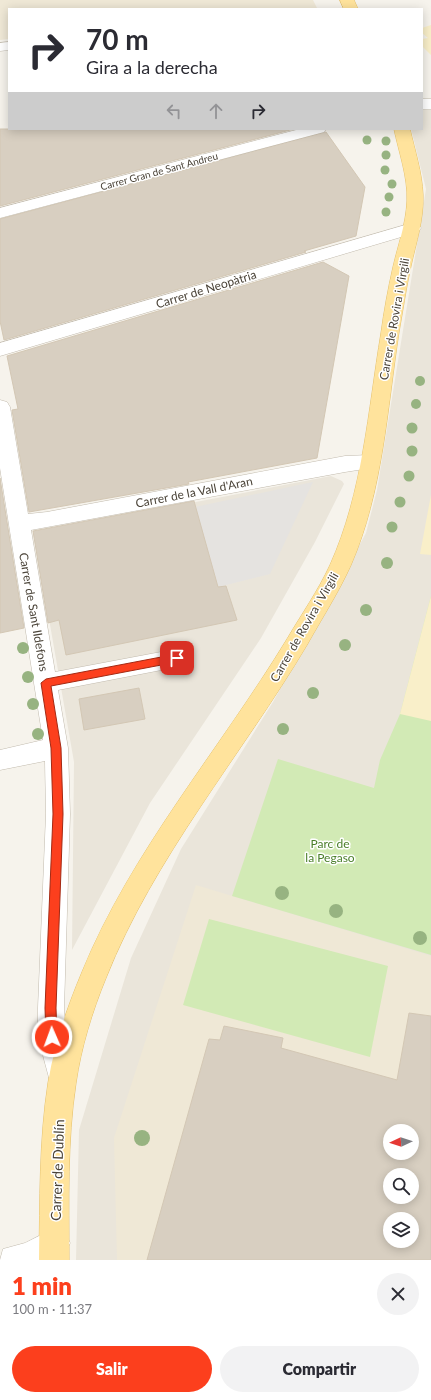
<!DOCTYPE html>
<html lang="es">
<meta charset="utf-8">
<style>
:root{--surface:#fff;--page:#f2f2f3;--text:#2b2b33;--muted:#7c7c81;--accent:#fc3f1d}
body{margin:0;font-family:Lato,sans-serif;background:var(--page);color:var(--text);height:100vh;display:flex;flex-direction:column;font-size:15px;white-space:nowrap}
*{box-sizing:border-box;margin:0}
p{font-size:13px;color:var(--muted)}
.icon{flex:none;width:22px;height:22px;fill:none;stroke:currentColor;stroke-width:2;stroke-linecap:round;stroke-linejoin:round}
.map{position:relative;height:1260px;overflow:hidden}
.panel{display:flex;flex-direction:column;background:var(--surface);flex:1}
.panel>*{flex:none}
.guide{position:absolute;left:8px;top:8px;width:415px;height:122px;border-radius:0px;box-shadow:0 2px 10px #0003;background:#fff;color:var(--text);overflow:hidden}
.needle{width:26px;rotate:266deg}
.fabs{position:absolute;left:383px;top:1124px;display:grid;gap:8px}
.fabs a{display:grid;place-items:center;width:36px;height:36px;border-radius:50%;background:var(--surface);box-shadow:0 2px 10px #0003;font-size:20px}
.pin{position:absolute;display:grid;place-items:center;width:34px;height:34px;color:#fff;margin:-17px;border-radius:8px;box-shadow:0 2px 6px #0006}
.me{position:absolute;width:44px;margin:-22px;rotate:358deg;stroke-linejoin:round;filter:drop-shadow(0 0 3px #0008)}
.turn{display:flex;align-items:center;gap:14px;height:84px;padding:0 12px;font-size:18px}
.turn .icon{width:52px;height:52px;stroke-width:2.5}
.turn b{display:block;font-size:28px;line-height:34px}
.lanes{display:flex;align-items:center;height:38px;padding:0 12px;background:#0003;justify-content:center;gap:20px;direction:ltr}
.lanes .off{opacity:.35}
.round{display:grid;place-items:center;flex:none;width:42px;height:42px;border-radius:21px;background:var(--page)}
.headline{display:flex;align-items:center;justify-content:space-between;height:68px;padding:0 12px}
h1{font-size:24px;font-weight:800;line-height:30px;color:var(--accent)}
.cta{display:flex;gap:8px;margin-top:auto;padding:8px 12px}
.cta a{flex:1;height:46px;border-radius:24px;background:var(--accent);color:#fff;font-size:16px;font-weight:800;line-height:46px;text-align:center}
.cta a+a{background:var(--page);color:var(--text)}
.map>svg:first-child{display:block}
.residential{fill:#eae5da;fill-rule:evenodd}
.education{fill:#efe8d6;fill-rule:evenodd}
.green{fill:#d2eab5}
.sand{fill:#f9efc9}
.parking{fill:#e5e3e0}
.building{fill:#d8cfc1;stroke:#d3c7b4;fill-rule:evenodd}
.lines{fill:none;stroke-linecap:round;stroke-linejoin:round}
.minor-casing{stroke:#c2bbae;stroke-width:1}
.major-casing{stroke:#e6c16a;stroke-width:1}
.minor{fill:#fff;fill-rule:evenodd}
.major{fill:#ffe39c;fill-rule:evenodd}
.tree{fill:#97b381}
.route{fill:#fc3f1d;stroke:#a42913}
.labels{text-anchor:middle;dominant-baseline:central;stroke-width:3;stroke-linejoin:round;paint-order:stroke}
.far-street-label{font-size:10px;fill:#4b4439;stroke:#fff}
.street-label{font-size:12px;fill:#4b4439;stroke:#fff}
.park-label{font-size:12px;fill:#4a7f2a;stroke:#fff}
.near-street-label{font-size:14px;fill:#4b4439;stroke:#fff}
</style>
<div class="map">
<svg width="431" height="1260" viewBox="0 0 431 1260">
<rect width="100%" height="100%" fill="#f6f3ec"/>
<g class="residential">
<path d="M422,110h9v1150h-355l3,-130 52,-172 50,-109 92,-147 93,-169 11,-43 49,-301 -15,-60h11zM390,1131h22v22h-22zM390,1175h22v22h-22zM390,1219h22v22h-22z"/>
<path d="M331,476l11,5 2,3 -29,58 -54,96 -111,165 -78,147 2,-188 -40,-229z"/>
</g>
<g class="education">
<path d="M0,0h313l4,8 -308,1v30l-9,1z"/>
<path d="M196,885l235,71v304h-314l-3,-122zM390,1131h22v22h-22zM390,1175h22v22h-22zM390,1219h22v22h-22z"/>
</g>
<g class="green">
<path d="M431,596v359l-199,-59 46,-137 96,29 6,-28 20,-46z"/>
<path d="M209,919l179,47 -18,91 -187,-52z"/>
</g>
<g class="sand">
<path d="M431,25v30l-9,-9v-7l6,-1 -6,-5v-5z"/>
<path d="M431,495v60l-11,-1z"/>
<path d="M431,596v125l-31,-7z"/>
</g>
<path class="parking" d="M313,482l-43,92 -52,13 -23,-80z"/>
<g class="building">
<path d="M0,129h294l-294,77z"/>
<path d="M326,132l39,55 -9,49 -52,15 2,1 -302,88 -4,-19v-102z"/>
<path d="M323,262l26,14 -32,182 -129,24 1,2 -160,28 -17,-102 6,-1 -11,-53z"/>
<path d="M0,478l24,150 -24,5z"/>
<path d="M194,501l24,86 8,-1 11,34 -171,35 -7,-35 -11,3 -15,-92z"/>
<path d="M139,688l6,31 -61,11 -5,-31z"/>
<path d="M409,1013l22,3v244h-284l62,-221 11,1 4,-14 59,12 -2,10 116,32zM390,1131h22v22h-22zM390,1175h22v22h-22zM390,1219h22v22h-22z"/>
</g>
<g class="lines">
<g class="minor-casing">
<g id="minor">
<path d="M9,42v8l-9,1v-8z"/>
<rect x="422" y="99" width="9" height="10"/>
<path d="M300,129h26l-2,3 -324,86v-10z"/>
<path d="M412,223l6,1 3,4 -3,4 -418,124v-13z"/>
<path d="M0,400l7,2 3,5 18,107 19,-2 298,-56 25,-1 7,2 3,5 -3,5 -32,5 -314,58 24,142 122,-23 8,2 3,7 -3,7 -8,2 -119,23 10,58 2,66 -6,194 2,29 10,42 -4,10 -10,4 -10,-4 -14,-52v-29l8,-194 -1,-53 -45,9v-20l43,-10 -43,-272z"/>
<path d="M55,1228l10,5 5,10 -5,10 -12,7h-53l3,-11 22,-6z"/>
</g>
</g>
<g class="major-casing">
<g id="major">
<path d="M340,0h14l4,9h-14z"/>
<path d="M394,129h16c5,22 12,43 13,66 1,24 -7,48 -12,71 -5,22 -8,44 -12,66 -12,78 -16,159 -48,233 -12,27 -29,53 -44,80 -66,111 -153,212 -201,333 -14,34 -25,70 -30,105 -9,59 -7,118 -7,177h-30c1,-59 0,-119 9,-177 6,-38 19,-75 34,-111 50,-122 137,-221 205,-333 14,-24 31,-48 43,-74 33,-73 38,-154 51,-232 3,-22 7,-44 12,-66 5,-22 13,-43 14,-66 1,-24 -8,-48 -13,-72z"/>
</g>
</g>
<use href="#minor" class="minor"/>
<use href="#major" class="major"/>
</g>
<g class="tree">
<circle cx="367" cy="140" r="4.5"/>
<circle cx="386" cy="141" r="4.5"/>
<circle cx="386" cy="155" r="4.5"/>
<circle cx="385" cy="170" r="4.5"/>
<circle cx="392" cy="184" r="4.5"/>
<circle cx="389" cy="197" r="4.5"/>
<circle cx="386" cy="212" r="4.5"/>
<circle cx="420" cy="381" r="5"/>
<circle cx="416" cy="404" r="5"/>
<circle cx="412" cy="428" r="5.5"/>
<circle cx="412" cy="451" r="5.5"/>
<circle cx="409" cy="476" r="5.5"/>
<circle cx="400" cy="502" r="5.5"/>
<circle cx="392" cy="527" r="5.5"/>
<circle cx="387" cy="563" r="6"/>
<circle cx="366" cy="610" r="6"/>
<circle cx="345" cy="645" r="6"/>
<circle cx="23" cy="648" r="6"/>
<circle cx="28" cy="677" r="6"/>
<circle cx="313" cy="693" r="6"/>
<circle cx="33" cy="704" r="6"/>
<circle cx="283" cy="729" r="6"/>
<circle cx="38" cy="734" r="6"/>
<circle cx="282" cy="893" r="7"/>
<circle cx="336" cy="911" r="7"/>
<circle cx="420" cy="938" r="7"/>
<circle cx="142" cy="1138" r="8"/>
</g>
<path class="route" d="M177,654l4,4 -4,4 -126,24 10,62 2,66 -7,194 1,29 -1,4 -4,2 -4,-2 -2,-4 -1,-29 8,-194 -2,-66 -10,-65 5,-4z"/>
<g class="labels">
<g class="far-street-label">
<text transform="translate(159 171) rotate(-15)">Carrer Gran de Sant Andreu</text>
</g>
<g class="street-label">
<text transform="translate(206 289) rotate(-17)">Carrer de Neopàtria</text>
<text transform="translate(394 319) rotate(-80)">Carrer de Rovira i Virgili</text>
<text transform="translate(194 492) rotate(-11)">Carrer de la Vall d'Aran</text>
<text transform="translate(34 612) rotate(80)">Carrer de Sant Ildefons</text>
<text transform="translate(304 627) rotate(-60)">Carrer de Rovira i Virgili</text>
</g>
<g class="park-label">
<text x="330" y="843">Parc de<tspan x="330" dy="14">la Pegaso</tspan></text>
</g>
<g class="near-street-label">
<text transform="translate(57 1170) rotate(-88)">Carrer de Dublín</text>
</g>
</g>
</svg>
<div class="fabs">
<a><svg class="needle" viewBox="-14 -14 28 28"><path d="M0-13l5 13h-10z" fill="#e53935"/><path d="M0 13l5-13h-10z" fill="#7c7c81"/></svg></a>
<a><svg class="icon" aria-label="search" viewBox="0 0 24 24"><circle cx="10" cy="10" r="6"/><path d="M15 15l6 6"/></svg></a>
<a><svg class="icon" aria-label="layers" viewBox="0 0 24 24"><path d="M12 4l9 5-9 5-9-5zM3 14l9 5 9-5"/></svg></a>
</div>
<div class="pin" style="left:177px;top:658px;background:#d93025"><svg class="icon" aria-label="arrive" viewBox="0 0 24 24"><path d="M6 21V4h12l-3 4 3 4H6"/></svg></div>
<svg class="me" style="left:52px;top:1037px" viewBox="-20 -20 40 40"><circle r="17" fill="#fc3f1d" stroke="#fff" stroke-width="3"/><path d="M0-11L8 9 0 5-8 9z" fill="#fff"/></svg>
<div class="guide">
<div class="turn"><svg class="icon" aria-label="right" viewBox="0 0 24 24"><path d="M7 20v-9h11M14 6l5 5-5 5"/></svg><div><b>70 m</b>Gira a la derecha</div></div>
<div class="lanes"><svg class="icon off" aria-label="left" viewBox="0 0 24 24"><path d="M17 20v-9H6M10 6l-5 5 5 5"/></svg><svg class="icon off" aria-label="ahead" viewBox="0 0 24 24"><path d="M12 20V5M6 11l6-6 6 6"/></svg><svg class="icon" aria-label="right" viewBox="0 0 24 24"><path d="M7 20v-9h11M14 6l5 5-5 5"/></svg></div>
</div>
</div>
<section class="panel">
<div class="headline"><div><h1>1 min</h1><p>100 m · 11:37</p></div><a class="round"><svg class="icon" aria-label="close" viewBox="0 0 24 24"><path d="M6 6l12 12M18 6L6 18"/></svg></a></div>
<div class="cta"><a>Salir</a><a>Compartir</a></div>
</section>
